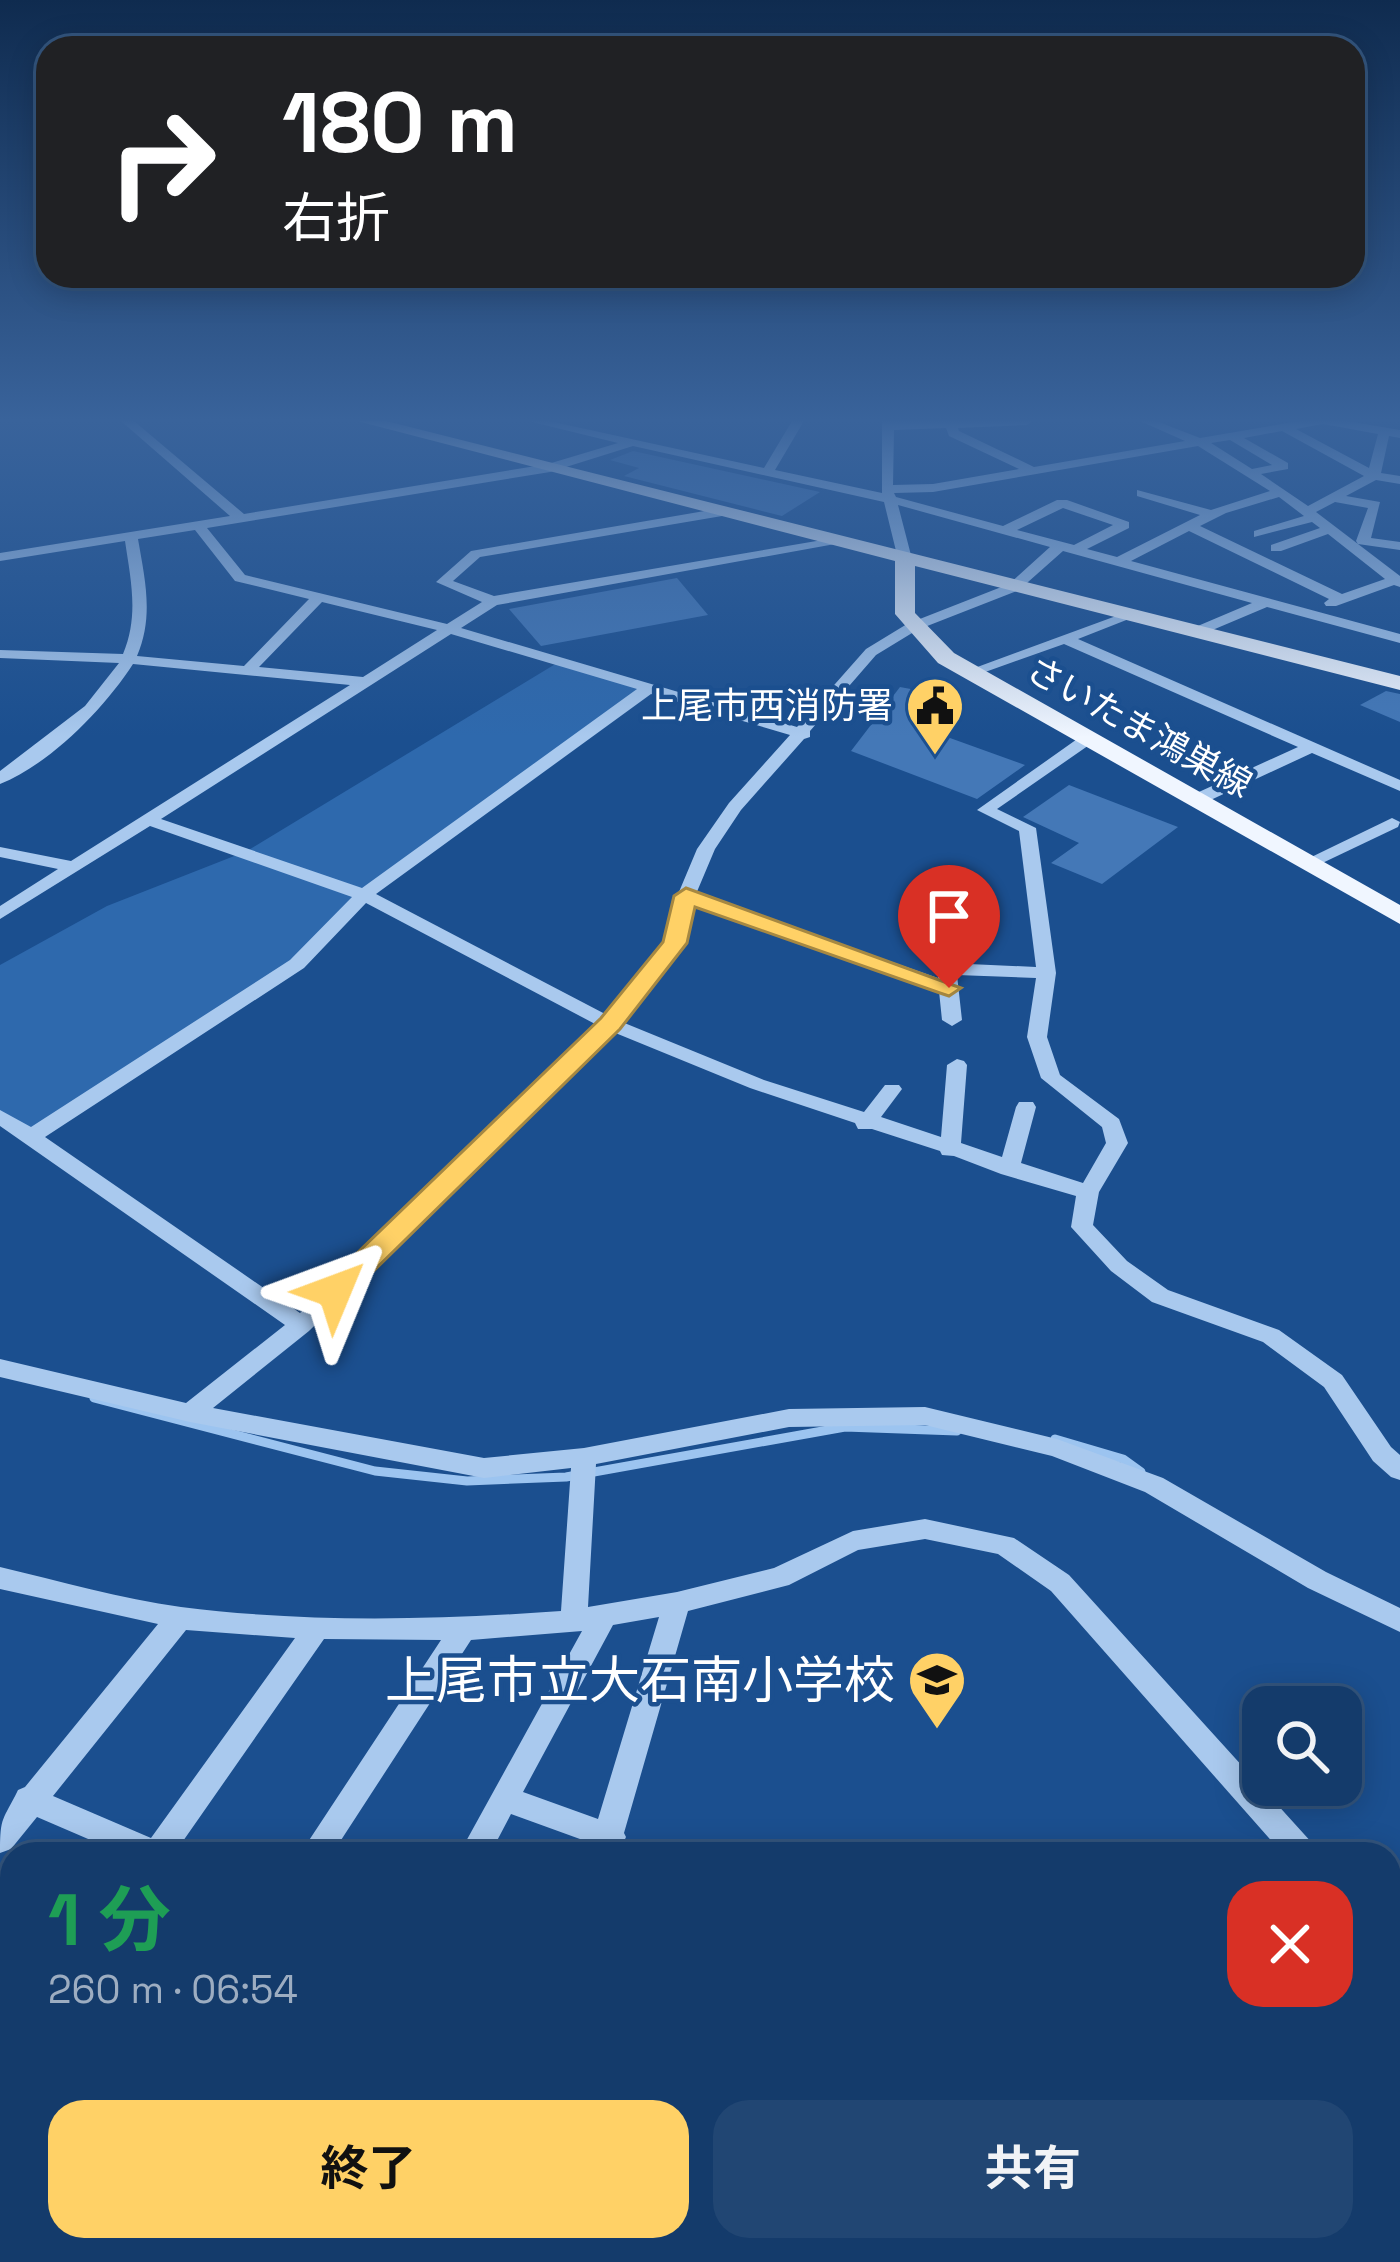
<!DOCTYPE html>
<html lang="ja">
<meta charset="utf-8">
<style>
:root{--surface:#143b6b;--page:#214673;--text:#f1f3f6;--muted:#9dadc1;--line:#33557e;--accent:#ffd166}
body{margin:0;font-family:"Space Grotesk","Noto Sans JP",sans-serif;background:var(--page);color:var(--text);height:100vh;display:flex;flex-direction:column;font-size:45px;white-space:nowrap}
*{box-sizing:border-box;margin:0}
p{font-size:39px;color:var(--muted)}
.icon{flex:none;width:66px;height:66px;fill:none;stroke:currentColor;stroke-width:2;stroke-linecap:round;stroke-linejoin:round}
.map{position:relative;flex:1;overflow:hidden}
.drawer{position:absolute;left:0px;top:1842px;width:1401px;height:420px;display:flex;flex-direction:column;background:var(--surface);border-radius:36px 36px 0 0;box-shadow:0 6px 30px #0003,0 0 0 3px var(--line)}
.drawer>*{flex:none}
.banner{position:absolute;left:36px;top:36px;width:1329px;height:252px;border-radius:36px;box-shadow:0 6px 30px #0003,0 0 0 3px var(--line);background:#202124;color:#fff;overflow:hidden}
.tools{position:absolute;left:1242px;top:1686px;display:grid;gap:24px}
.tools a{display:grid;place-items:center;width:120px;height:120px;border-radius:24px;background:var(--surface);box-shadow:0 6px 30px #0003,0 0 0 3px var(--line);font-size:60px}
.pin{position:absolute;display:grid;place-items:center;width:102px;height:102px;color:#fff;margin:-123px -51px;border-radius:50% 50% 50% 0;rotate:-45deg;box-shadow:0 0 12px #0007}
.pin .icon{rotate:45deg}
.me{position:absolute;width:132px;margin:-66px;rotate:46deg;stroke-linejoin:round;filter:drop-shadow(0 0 9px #0008)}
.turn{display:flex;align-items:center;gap:42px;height:252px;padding:0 48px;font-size:54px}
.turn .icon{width:156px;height:156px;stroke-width:2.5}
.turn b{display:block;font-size:84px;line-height:102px}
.round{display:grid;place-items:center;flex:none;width:126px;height:126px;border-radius:36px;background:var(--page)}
.head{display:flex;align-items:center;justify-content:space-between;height:204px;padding:0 48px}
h1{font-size:72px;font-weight:700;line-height:90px;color:#1e9e55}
.action{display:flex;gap:24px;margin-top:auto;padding:24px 48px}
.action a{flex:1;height:138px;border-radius:36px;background:var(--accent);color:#111;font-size:48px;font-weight:700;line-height:138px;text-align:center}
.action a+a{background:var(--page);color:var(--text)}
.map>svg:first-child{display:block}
.green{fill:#2e69ad}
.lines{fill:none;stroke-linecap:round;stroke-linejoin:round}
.stream{stroke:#9cc4f0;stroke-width:9}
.building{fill:#4478b7}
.minor{fill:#a9c9ee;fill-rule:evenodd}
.major{fill:#f0f6ff;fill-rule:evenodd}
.route{fill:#ffd166;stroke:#a68842;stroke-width:3}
.labels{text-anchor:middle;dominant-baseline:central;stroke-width:9;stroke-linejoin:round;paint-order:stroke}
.far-poi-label{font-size:36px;fill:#fff;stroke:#1b4f8f;text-anchor:end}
.far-street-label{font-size:36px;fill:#fff;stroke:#1b4f8f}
.near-poi-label{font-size:51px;fill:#fff;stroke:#1b4f8f;text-anchor:end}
</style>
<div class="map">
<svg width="1400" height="2262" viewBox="0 0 1400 2262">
<rect width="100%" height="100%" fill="#1b4f8f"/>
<path class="green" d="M562,660l88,27 -286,208 -67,69 -265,172 -32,-20v-151l107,-59 140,-55z"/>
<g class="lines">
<g class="stream">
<path d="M94,1398l281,73 92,10 99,-4 279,-50 112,4"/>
<path d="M1055,1439l68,20 18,13"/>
</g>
</g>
<g class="building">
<path d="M633,451l187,41 -38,24 -158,-40 15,-8 -29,-8z"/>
<path d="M677,578l31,37 -167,31 -32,-37z"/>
<path d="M900,687l48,9 -23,33 100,36 -48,34 -126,-48z"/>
<path d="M1386,691l14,3v28l-40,-17z"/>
<path d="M1069,785l109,42 -76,57 -51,-21 28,-20 -56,-26z"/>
</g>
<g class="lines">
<g class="minor">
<path d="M121,421h13l110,93 304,-50 70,-21 -90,-22h21l215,47 28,-47h12l-29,49 107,23v-72h151l-6,4 -69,3 1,3 75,36 151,-26 -45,-20h16l44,17 100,-17h47l53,9v8l-11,-2 -8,37 19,3v8l-24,-4 -30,16 34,6 -9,36 29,4v8l-42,-6 -2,-3 12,-33 -33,-6 -19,10 84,64v11l-6,-2 -58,21h-10l-2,-3 5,-4 -140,-68 -58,30 269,73v9l-133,-36 -64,27h-10v-6l59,-25 -189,-52 -44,39 -102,40 -41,25 -66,76v6l-6,2 -63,71 -26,39 -19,45 242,84v-9l9,-6 89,4 -17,-136 -42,-21 103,-73h12v6l-95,66 39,19 20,145 -9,64 13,38 59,44 9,24 -29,49 -6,33 34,36 41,29 111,40 63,45 49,72 9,8v25l-9,-3 -18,-16 -49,-74 -61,-45 -111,-40 -41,-31 -40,-44 5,-31 -75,-22 -47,-18 -12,-1 -2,-4 -68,-22h-14l-3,-6 -105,-35 -137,-56 -304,299 -96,77 271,50 100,-10 205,-39 136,-2 132,32 106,39 163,94 74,36v24l-92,-44 -163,-96 -93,-36 -127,-31 -136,2 -193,37 -8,143 89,-15 97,-24 79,-37 72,-12 89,19 55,37 244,269 4,10h-34l-232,-263 -53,-37 -73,-15 -67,11 -69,35 -101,26 -64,222 2,4 -8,17h-30l3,-11 -80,-29 -21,40h-31l123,-223 -111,9 -139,214h-32l141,-214 -117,-1 -150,215h-51l-86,-37 -26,32 -11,4c0,-38 3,-32 18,-63l7,-3 133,-163 -158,-35v-22c60,14 121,32 181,40 126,16 254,13 380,4l10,-143 -87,10 -294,-56 -190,-45v-18l186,44 99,-78 -285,-199v-16l31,17 259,-167 62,-63 -202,-71 -150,93v-13l58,-37 -58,-12v-10l71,14 279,-176 -217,-21c-29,45 -83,100 -133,120v-13l85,-65 34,-43 -119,-5v-8l123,4c16,-38 8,-73 2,-113l-125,20v-8l230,-37zM1323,424l55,10 -9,34 -73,-39zM946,428l3,8 70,33 -86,15 -40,1 1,-55zM1282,431l82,45 -56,30 -47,-32 27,-5v-6l-44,-25zM1230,440l42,25 -20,4 -41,-26zM633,446l251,56 14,57 7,4 7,-4 -14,-54 152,42 -41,37 -102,40 -41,25 -69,78 -336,-99 36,-23 338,-61 5,-1v-6l-346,59 -41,-15 27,-24 242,-41 7,-4 -7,-4 -251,43 -35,31 46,20 -35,22 -202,-49 -38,-47 343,-56zM1198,446l72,45 -59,19 -74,-20v6l63,19 -83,42 -30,-8 42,-21v-6l-62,-22h-10l-54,26 -107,-29 -2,-4 39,-1zM1279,497l25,19 -50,15v6l58,-15 8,6 -49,17v6h10l47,-17 57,45 -43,15 -142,-68 26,-13zM1063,508l50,17 -39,20 -57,-15zM195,530l40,51 74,18 -65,67 -107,-10c17,-40 8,-76 1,-117zM322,602l115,28 -74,47 -104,-10zM451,634l186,55 -275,199 -201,-69zM651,694l139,41 -61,68 -32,46 -21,50 -10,43 -59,73 -231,-121zM366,903l231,122 -297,288 -255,-176 259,-169zM693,904l246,87 3,29 10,6 10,-6 -5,-45 79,3 -9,59 14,41 61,49 4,16 -23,40 -62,-20 15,-56 -3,-5h-14l-3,5 -14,50 -41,-14 6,-78 -3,-4 -7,-2 -10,6 -6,72 -60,-20 21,-28 -3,-4h-14l-21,27 -100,-32 -142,-58 62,-79zM659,1617l-61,202 -75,-27 90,-167zM186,1630l109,8 -144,200 -98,-42z"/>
<path d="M1127,612l12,3 -61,24 322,141v11l-88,-38 -110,51h-12v-8l108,-49 -234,-103 -90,32 -13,-3z"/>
<path d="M1392,818l8,4 -2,5 -84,40 -6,1 -9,-5z"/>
<path d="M1389,2013l11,5v74l-11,-4z"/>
<path d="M12,2039v44l-12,5v-44z"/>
<path d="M0,2127l12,4v34l-12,-4z"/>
<path d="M244,2250h37l-5,12h-37z"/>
<path d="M400,2250h36l-5,12h-36z"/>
</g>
<path class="major" d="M357,421h29l1014,255v14l-485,-124v47l39,40 446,252v19l-462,-261 -43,-49v-53z"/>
</g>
<linearGradient id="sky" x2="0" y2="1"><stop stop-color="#0f2b4f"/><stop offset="0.57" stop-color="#39639b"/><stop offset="1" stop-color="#39639b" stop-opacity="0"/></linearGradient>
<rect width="1400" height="737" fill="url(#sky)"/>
<path class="route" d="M686,888l275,100 -12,8 -9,-3 -245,-86 -8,36 -67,86 -274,269h-21l-5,-7 5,-7 276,-266 62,-76 11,-46z"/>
<defs>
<g id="civic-pin" transform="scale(3)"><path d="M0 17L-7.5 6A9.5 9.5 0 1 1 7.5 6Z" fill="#ffd166" stroke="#1b4f8f"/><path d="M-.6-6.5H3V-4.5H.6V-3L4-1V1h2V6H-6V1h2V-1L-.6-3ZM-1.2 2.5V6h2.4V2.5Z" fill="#111"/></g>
<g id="school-pin" transform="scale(3)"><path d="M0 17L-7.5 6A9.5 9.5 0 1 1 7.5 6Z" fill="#ffd166" stroke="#1b4f8f"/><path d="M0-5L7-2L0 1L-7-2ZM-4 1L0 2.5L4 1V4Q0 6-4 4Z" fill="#111"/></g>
</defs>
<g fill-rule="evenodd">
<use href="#civic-pin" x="935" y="706"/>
<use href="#school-pin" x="937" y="1680"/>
</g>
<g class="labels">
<g class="far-poi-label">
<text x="893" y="706">上尾市西消防署</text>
</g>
<g class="far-street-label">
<text transform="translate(1139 727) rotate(29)">さいたま鴻巣線</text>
</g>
<g class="near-poi-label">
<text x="895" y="1680">上尾市立大石南小学校</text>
</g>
</g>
</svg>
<div class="tools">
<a><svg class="icon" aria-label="search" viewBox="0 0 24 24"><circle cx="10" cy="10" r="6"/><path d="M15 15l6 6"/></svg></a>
</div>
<div class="pin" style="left:949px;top:988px;background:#d93025"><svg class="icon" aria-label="arrive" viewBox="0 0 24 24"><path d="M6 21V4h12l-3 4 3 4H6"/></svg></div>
<svg class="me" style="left:335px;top:1291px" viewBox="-20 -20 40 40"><path d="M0-17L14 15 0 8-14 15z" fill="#ffd166" stroke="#fff" stroke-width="4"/></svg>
<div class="banner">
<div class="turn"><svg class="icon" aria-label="right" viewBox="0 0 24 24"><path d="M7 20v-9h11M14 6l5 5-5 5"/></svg><div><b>180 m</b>右折</div></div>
</div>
<section class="drawer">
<div class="head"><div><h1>1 分</h1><p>260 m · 06:54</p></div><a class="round" style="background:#d93025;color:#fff"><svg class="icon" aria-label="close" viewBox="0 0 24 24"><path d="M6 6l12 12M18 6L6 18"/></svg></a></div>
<div class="action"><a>終了</a><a>共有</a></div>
</section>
</div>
